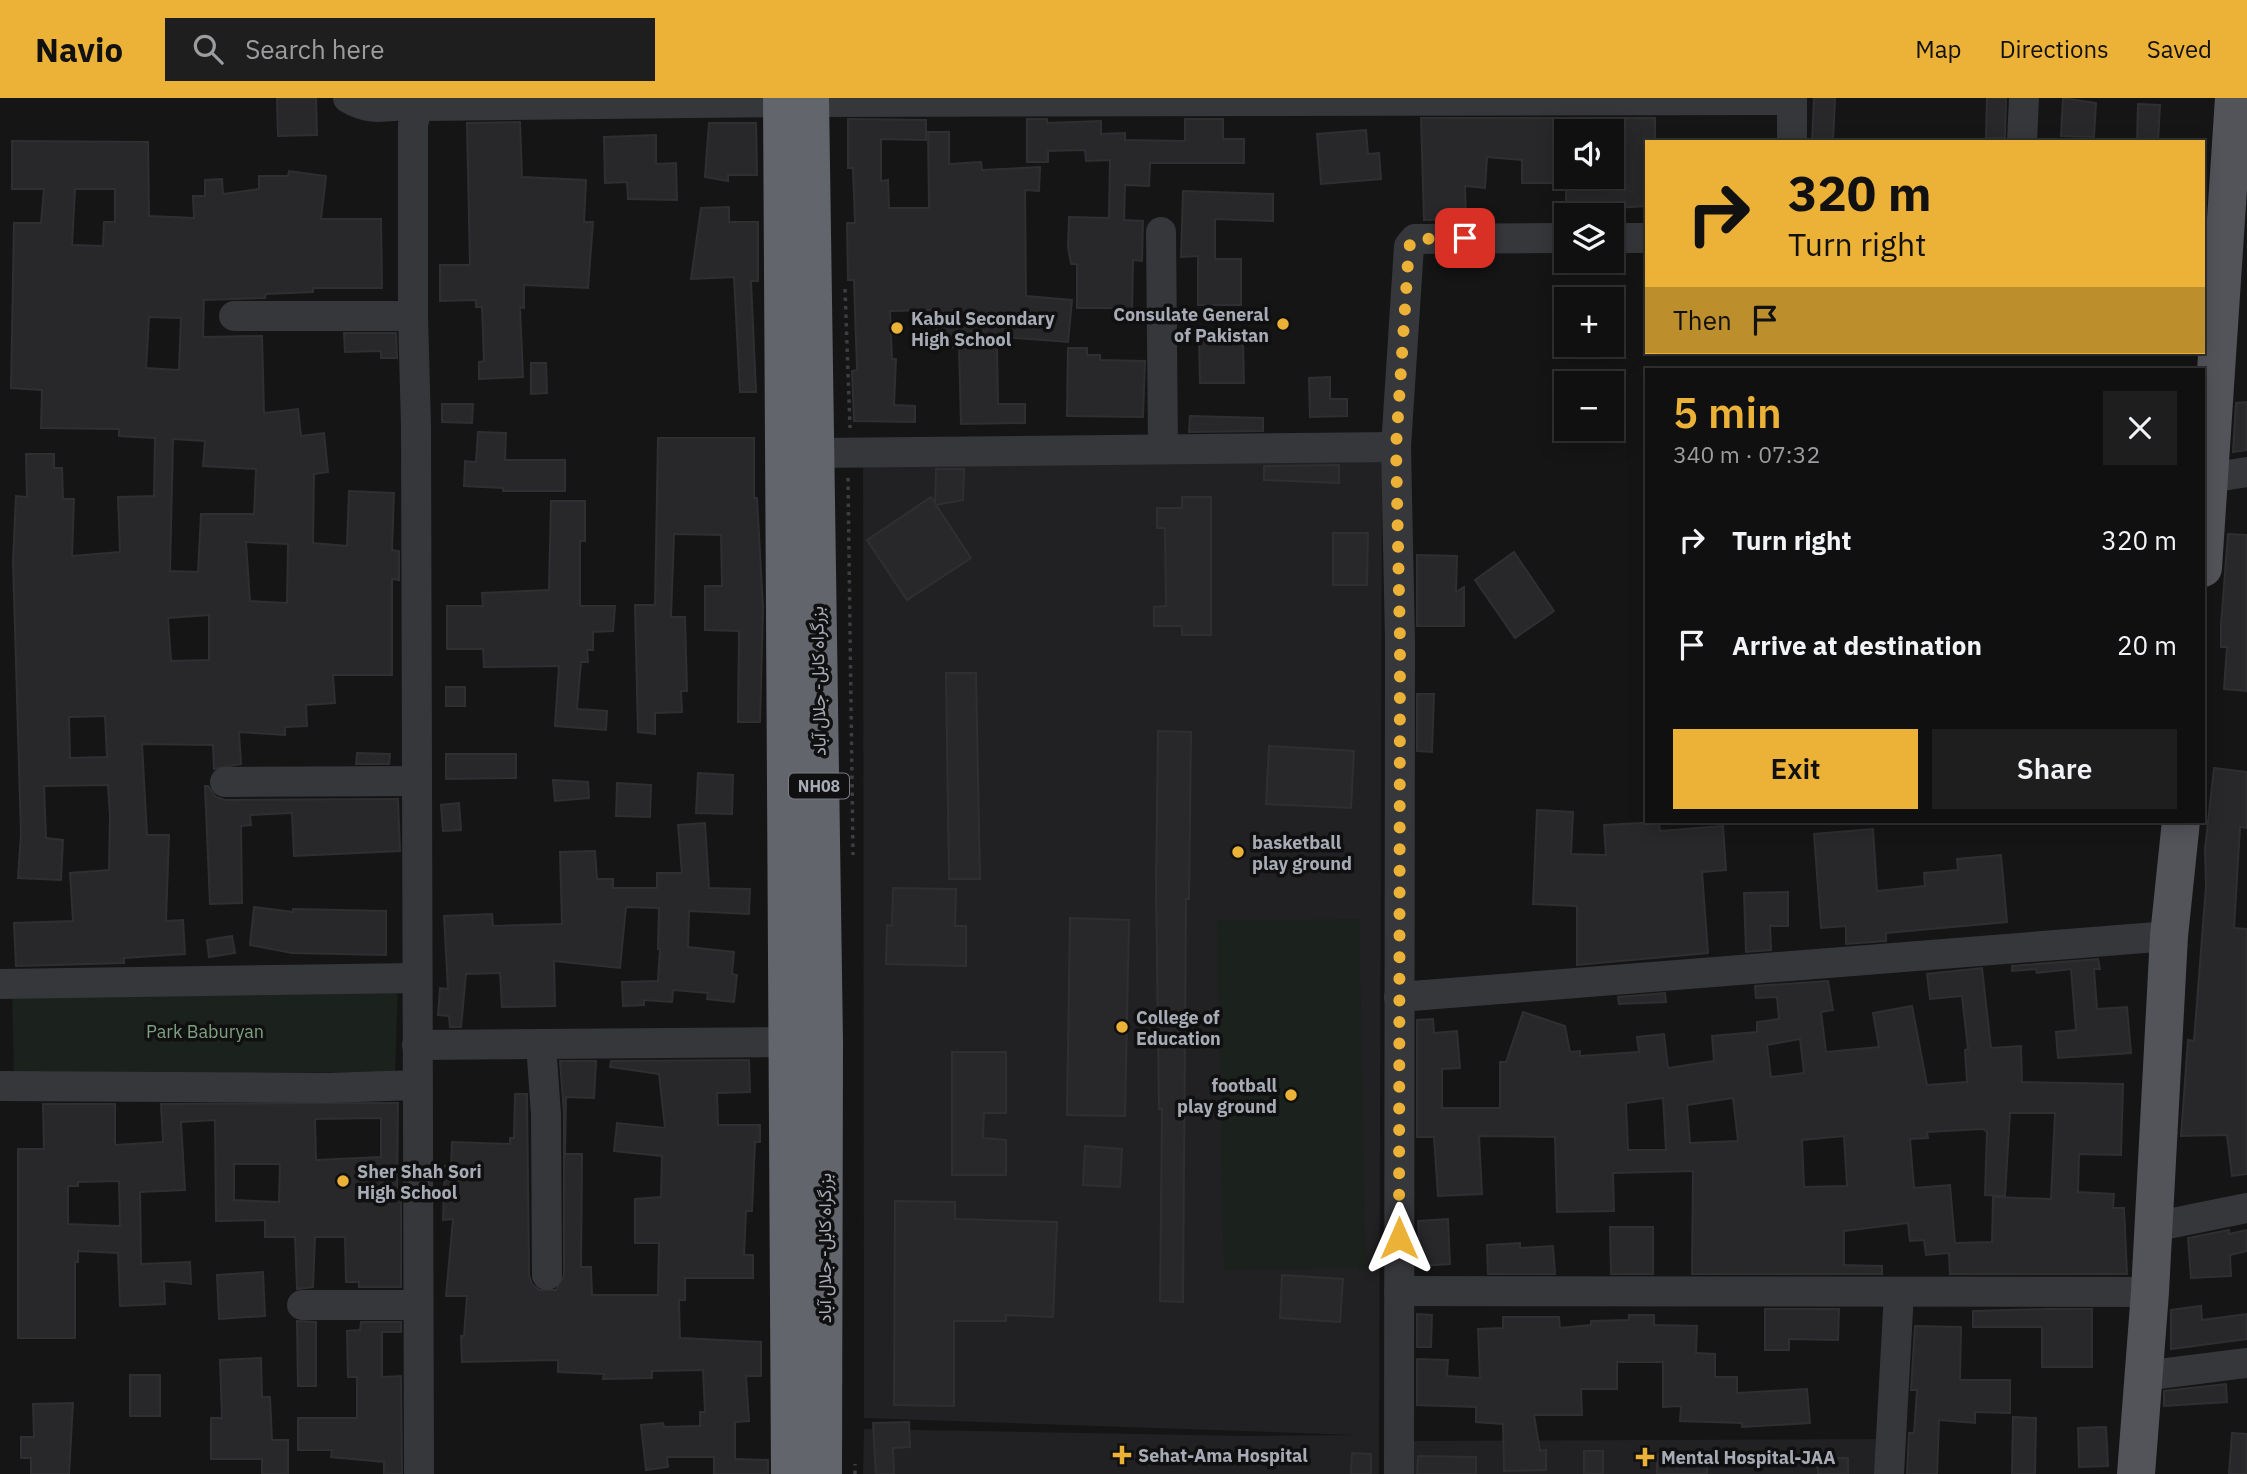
<!DOCTYPE html>
<meta charset="utf-8">
<style>
:root{--surface:#101010;--page:#1e1e1e;--text:#f1f3f6;--muted:#9c9d9f;--line:#303030;--accent:#ecb237}
body{margin:0;font-family:"IBM Plex Sans",Vazirmatn,sans-serif;background:var(--page);color:var(--text);height:100vh;display:flex;flex-direction:column;font-size:26px;white-space:nowrap}
*{box-sizing:border-box;margin:0}
p{font-size:23px;color:var(--muted)}
.icon{flex:none;width:38px;height:38px;fill:none;stroke:currentColor;stroke-width:2;stroke-linecap:round;stroke-linejoin:round}
.map{position:relative;flex:1;overflow:hidden}
.sheet{position:absolute;left:1645px;top:270px;width:560px;height:455px;display:flex;flex-direction:column;background:var(--surface);border-radius:0px;box-shadow:0 4px 18px #0003,0 0 0 2px var(--line)}
.sheet>*{flex:none}
.top-card{position:absolute;left:1645px;top:42px;width:560px;height:214px;border-radius:0px;box-shadow:0 4px 18px #0003,0 0 0 2px var(--line);background:#ecb237;color:#111;overflow:hidden}
.controls{position:absolute;left:1554px;top:21px;display:grid;gap:14px}
.controls a{display:grid;place-items:center;width:70px;height:70px;border-radius:0px;background:var(--surface);box-shadow:0 4px 18px #0003,0 0 0 2px var(--line);font-size:35px}
.pin{position:absolute;display:grid;place-items:center;width:60px;height:60px;color:#fff;margin:-30px;border-radius:14px;box-shadow:0 4px 10px #0006}
.me{position:absolute;width:77px;margin:-38px;rotate:0deg;stroke-linejoin:round;filter:drop-shadow(0 0 5px #0008)}
.turn{display:flex;align-items:center;gap:24px;height:147px;padding:0 28px;font-size:32px}
.turn .icon{width:91px;height:91px;stroke-width:2.5}
.turn b{display:block;font-size:49px;line-height:60px}
.then{display:flex;align-items:center;height:66px;padding:0 28px;background:#0003;gap:14px;font-size:26px}
.round{display:grid;place-items:center;flex:none;width:74px;height:74px;border-radius:0px;background:var(--page)}
.summary{display:flex;align-items:center;justify-content:space-between;height:119px;padding:0 28px}
h1{font-size:42px;font-weight:600;line-height:52px;color:var(--accent)}
.cta{display:flex;gap:14px;margin-top:auto;padding:14px 28px}
.cta a{flex:1;height:80px;border-radius:0px;background:var(--accent);color:#111;font-size:28px;font-weight:600;line-height:80px;text-align:center}
.cta a+a{background:var(--page);color:var(--text)}
ul{padding:0;list-style:none}
li{display:flex;align-items:center;gap:21px;height:105px;padding:0 28px}
li div{flex:1}
li b{display:block;font-size:26px}
li em{font-style:normal}
header{display:flex;align-items:center;gap:42px;box-sizing:border-box;height:98px;padding:0 35px;background:var(--accent);color:#111}
header strong{font-size:33px}
nav{display:flex;gap:38px;margin-inline-start:auto;font-size:24px}
.search{width:490px;height:63px;background:var(--page);display:flex;align-items:center;gap:18px;box-sizing:border-box;padding:0 24px;border-radius:0px;color:var(--muted);font-size:26px}
.map>svg:first-child{display:block}
.built{fill:#212123}
.green{fill:#1b211c}
.building{fill:#28282a;stroke:#2f2f32;stroke-width:2;fill-rule:evenodd}
.lines{fill:none;stroke-linecap:round;stroke-linejoin:round}
.path{stroke:#3c3e42;stroke-width:3.5;stroke-dasharray:3.5 5;stroke-linecap:butt}
.minor{stroke:#36373b;stroke-width:30}
.major{stroke:#52545a;stroke-width:38}
.highway{stroke:#62656c;stroke-width:38}
.route{stroke:#ecb237;stroke-width:12;stroke-dasharray:0 21.6}
.poi-dot{fill:#ecb237;stroke:#101011;stroke-width:2.5}
.labels{text-anchor:middle;dominant-baseline:central;stroke-width:7;stroke-linejoin:round;paint-order:stroke}
.shield{fill:#101011;stroke:#7a7c84;stroke-width:2}
.shield-label{font-size:16px;font-weight:bold;fill:#a7abb6}
.poi-label{font-size:18px;font-weight:bold;fill:#a7abb6;stroke:#101011;text-anchor:start}
.street-label{font-size:18px;fill:#a7abb6;stroke:#101011}
.park-label{font-size:18px;fill:#7ea181;stroke:#101011}
</style>
<header>
<strong>Navio</strong>
<div class="search"><svg class="icon" aria-label="search" viewBox="0 0 24 24"><circle cx="10" cy="10" r="6"/><path d="M15 15l6 6"/></svg>Search here</div>
<nav><a>Map</a><a>Directions</a><a>Saved</a></nav>
</header>
<div class="map">
<svg width="2247" height="1376" viewBox="0 0 2247 1376">
<rect width="100%" height="100%" fill="#151516"/>
<g class="built">
<path d="M1382,358l-3,1018h-516l1,-45 382,7 111,-1 -493,-17 -1,-960z"/>
<path d="M1881,1341l-2,35h-468v-33z"/>
</g>
<g class="green">
<path d="M1359,821l7,349 -142,2 -7,-349z"/>
<path d="M398,889l-3,85 -381,3 -2,-85z"/>
</g>
<g class="building">
<path d="M277,0h39l1,37 -39,1z"/>
<path d="M1814,0h21l-2,44h-21z"/>
<path d="M1987,0h19l-1,40h-19z"/>
<path d="M2063,0l33,5 -2,34 -33,-1z"/>
<path d="M2138,6l22,1 -2,37h-21z"/>
<path d="M1421,20h159v13h-14v52h-44v-23l-35,-3 -2,31 -20,-2 1,33 -42,1z"/>
<path d="M1613,20h42v24h-8v64l-81,5v-34h47z"/>
<path d="M848,21l78,1v20l-45,-1v42l7,-1 1,28h40l-1,-76h21v32l32,-2 1,8 58,-3 -1,24 -14,-1 1,106 46,4 -4,42 -65,-5v8l-6,1 1,58h27v19l-64,1 -2,-77 -22,1 -1,-38 -46,1 2,48h4l-2,46 21,1v16l-61,-1 -2,-50 5,-1 -3,-90h-6l-1,-57h8l-2,-55h-5z"/>
<path d="M1027,21h20v4l54,-2v13l24,-1v7l60,1v-22h38v20h21v24h-94l-1,23 -24,-1 -1,35 19,1 -1,40 -9,-1 -1,53h-17l1,-5h-39v-44h-6l-3,-17 1,-30 40,1 1,-58 -24,1 -1,-11 -37,1v11h-21z"/>
<path d="M520,24l2,55 64,3 -2,42h9l-5,66 -64,-3v23l-4,-1 3,70 -44,2v-17l5,-1 -2,-54h-6v-7l-36,1v-36h30l-3,-142z"/>
<path d="M709,25h47l1,52h-29v6l-23,-4z"/>
<path d="M1366,32l2,24 11,-1 2,26 -60,5 -4,-50z"/>
<path d="M656,37v29l20,-1 1,37 -49,-1 -1,-17 -22,1 -1,-46z"/>
<path d="M12,43l136,1 1,74 45,2 -1,-22h12v-16l17,-1 1,15 36,-5v-13h29l1,-5 37,5 -5,43h60l1,69h-69v4l-47,2 -1,4 -61,2 -1,37 59,-1 2,77 34,-4 3,27 23,-3 4,39 -14,2 -1,69 34,3 2,-55 45,2 -2,57 7,1v29l-7,-1v96h-59l2,28 -29,2 1,21 -22,1v8l-46,-3 2,32 -27,5 -1,-24 -71,-1 5,91h22l-3,86 17,-1 2,34 -61,4v5l-108,3 -2,-43 59,-2 -3,-48 39,-3 1,-55 -2,-30 -64,1 2,52 17,2 -2,40 -43,-2 3,-44 -8,-273 3,-65 11,1 -1,-43h28v14h8l1,31h11l-2,57 48,-4 -2,-55 36,-1 1,-58 -36,-2v-7l-78,-1 1,-38 -31,-2 3,-165h27l3,-34h-32zM75,91h40v33h-11l-1,24 -31,-1zM149,219l32,1 -2,52 -33,-2zM173,341l32,2 -2,25 53,3 -2,45h-53l-3,58 -28,-1zM246,444l42,2 -1,59 -37,-2zM209,517v45l-38,1 -3,-43zM105,618l2,41 -37,1 -1,-41z"/>
<path d="M1183,93l90,3v27l-58,-2v40h26v46h-43v-49l-17,1z"/>
<path d="M729,109v15h29v59h-7l5,111h-16l-6,-115 -43,2 10,-71z"/>
<path d="M344,235h52l1,25h-16v-7l-36,1z"/>
<path d="M1199,241h44l1,44h-44z"/>
<path d="M1068,250h19v7h13v5l45,1 -2,56 -76,-1z"/>
<path d="M531,265h15l1,30 -16,1z"/>
<path d="M1330,279v22h17v17l-37,1 -1,-39z"/>
<path d="M2247,304v48l-14,2 3,-49z"/>
<path d="M442,306h31l-1,19 -30,-1z"/>
<path d="M1190,318l73,2v13l-74,1z"/>
<path d="M478,334l28,1 -1,27h60v31h-62v-3l-39,-2 1,-25 11,1z"/>
<path d="M658,340h96v60h3l6,110 -3,114h-22l1,-91 -34,-1v-44h17l-1,-51 -47,-1 -3,83h14l2,74h-6l1,21 -27,1v21l-17,-2 -3,-127h20z"/>
<path d="M1339,367v18l-75,-3v-14z"/>
<path d="M936,371h28l-1,31 -27,5 35,53 -64,42 -40,-60 64,-43 4,6z"/>
<path d="M1182,399h29v138h-29v-9h-28v-19l12,-1 -1,-78h-8v-20h25z"/>
<path d="M551,403h34v40h-5v65h35l-2,25 -20,1v18h-6l1,12h-7l-4,47 30,2 -1,19 -51,-4 4,-60 -75,1 -1,-18h-36v-43h36l-1,-13 67,-3z"/>
<path d="M1333,435h35l-1,52h-34z"/>
<path d="M2228,436l19,1v156l-23,-2 3,-42h-6v-23z"/>
<path d="M1514,454l40,59 -39,27 -40,-58z"/>
<path d="M1417,457l40,1 -1,36 8,-5v39h-47z"/>
<path d="M946,575h30l4,206h-31z"/>
<rect x="446" y="589" width="19" height="19"/>
<path d="M1417,596h17l-2,58 -15,-1z"/>
<path d="M1158,633l33,1 -2,167h-3l-3,403 -23,-1 2,-192h-3l-3,-222z"/>
<path d="M1269,648l85,5 -3,57 -85,-4z"/>
<path d="M357,655l33,1 -1,10h-33z"/>
<path d="M446,656h70v24l-70,1z"/>
<path d="M2214,670l33,4v56l-7,-1 -6,101 13,1v245l-15,2 -5,-41 -46,1 7,-96 6,1 12,-155 -1,-37z"/>
<path d="M698,675l35,2 -1,39 -36,-1z"/>
<path d="M553,682l35,2 1,16 -34,3z"/>
<path d="M617,685l34,2 -1,32 -34,-1z"/>
<path d="M205,688h3l8,11 9,3 173,-1 2,52 -106,5 -2,-43 -42,2 1,10 -10,1 1,77 -32,1z"/>
<path d="M459,705l2,27 -18,1 -2,-26z"/>
<path d="M1537,712l36,2 -2,42 35,1 -2,-30 55,-3 1,9 63,-5 3,44 -24,2 6,81 -131,12v-59l-44,-2z"/>
<path d="M705,725l4,65 41,1 -1,25 -60,-3 -1,36 46,5 -2,22 5,1 -3,27 -27,-3 1,-6 -35,-3 -1,12 -28,-2v5l-21,1 -1,-24 36,-1 2,-32h-2l1,-41 -33,-1 -6,61 -66,-7 1,45 -53,1 -2,-34 -34,1 -5,53h-11l-1,-11 -11,-1 2,-27 8,1 -4,-73 48,-2 1,12 69,-2 -2,-72 35,-1 2,28h16v9h44v-15h25l-4,-48z"/>
<path d="M1873,731l4,62 48,-5 -1,-13 34,-3 -1,-11 44,-4 6,67 -121,11v8l-40,3v-18l-25,2 -7,-94z"/>
<path d="M893,790l63,1 -1,37h11v40l-80,-2 1,-39 5,1z"/>
<path d="M1788,794v34h-18l1,24 -25,2 -2,-59z"/>
<path d="M254,809l39,5v-3l93,2v44l-94,-2 -42,-8z"/>
<path d="M1070,820l59,2 -4,196 -58,-1z"/>
<path d="M232,838l3,17 -26,4 -2,-17z"/>
<path d="M2098,861l2,10h-6l3,40 30,-2 4,46 -73,5 -2,-26 20,-2 -5,-61 -34,4 -1,-4 -24,2v-5z"/>
<path d="M1982,870l9,80 30,-2 1,36 101,2 -2,71 -42,-1 -1,38 36,2 -1,14h11l3,66h-177l-1,-21 -23,2 -2,-15 -14,1 -2,-18 -64,8v34l38,1v8h-190l1,-103 -80,2 1,38 -57,1 -2,-75 -76,-1 3,58 -44,2 -4,-59h-17v-117l16,-1 1,14 23,-2 3,37 -18,1v39h58v-46h6l17,-50 42,14 5,26 10,-1v5l59,-4 -2,-15 27,-3 4,34 46,-7 -2,-25 45,-4v-10l22,-3 -2,-22 -21,1 -1,-12 73,-5 5,29 -12,2 5,40 53,-5 -6,-34 39,-7 15,79 40,-3 -2,-32 3,-1 -6,-53 -32,3 -3,-25zM1800,941l4,34 -33,4 -4,-32zM1663,1000l3,52h-38l-2,-47zM1733,1000l5,43 -48,2 -3,-38zM2010,1015h45l-4,86 -58,-2 -1,45 -37,1 -5,-58 -36,3 -4,-49 18,-1 -1,-6 56,-3 4,3 -2,63 20,1zM1844,1038l3,50 -43,1 -2,-47z"/>
<path d="M1665,895l1,9 -47,2 -1,-7z"/>
<path d="M952,954h54v61h-22l-1,25 23,2v35h-54z"/>
<path d="M749,962l1,32 -33,1 1,32h42v17h-5l-3,69h-6l-2,44h9v23h-68v22h-6l1,38 81,4v34h-15l3,45 -14,1v37l33,1v14h-54v-17h-47l1,10 -22,3 -5,-45 22,-2 1,4 36,-1v-14h5l-2,-42 -51,1v7l-49,1 1,-5 -46,-2v-12l-96,2 -1,-26h3l3,-40h-21l7,-77 -10,1 2,-54 6,1 1,-25 58,2v-6h4l1,-44h12l2,181 3,9 7,6h17l8,-15v-161l-4,-53h36l-2,37 -28,-1 -1,57h17l-1,113h10l1,28h66l1,-52h-24v-44l26,-2 1,-41 -48,-5 3,-28 48,5 -6,-54 -49,-7 1,-6z"/>
<path d="M398,1005l-1,89h4v95h-42v-5h-13l-1,-45h-30l-2,50 -16,2 -2,-52h-30v-17l-49,1 -1,-101 -34,2 4,68 -45,2 1,72 49,-2 1,22 -27,-3 1,23 -45,2 -2,-53 -40,-2v11h-3v76h-57v-189h26l-1,-45h72v41l48,-3 -2,-38zM381,1020v39l-65,3 -1,-41zM234,1066h46l-1,38 -45,-2zM119,1083l1,45 -52,-2v-38h10v-4z"/>
<path d="M1085,1048l37,3 -2,38 -37,-2z"/>
<path d="M895,1103l60,1v17l102,3 -4,95 -47,-2v6h-52v85l-60,-1z"/>
<path d="M1448,1121l2,45 -30,2 -2,-45z"/>
<path d="M1610,1129h43v47h-42z"/>
<path d="M2229,1132v4l18,-4v21l-17,4 1,21 -40,2 -3,-40z"/>
<path d="M1520,1145v5l33,-2 2,28h-67l-1,-29z"/>
<path d="M263,1174l2,44 -46,3 -2,-44z"/>
<path d="M1282,1177l61,4 -3,43 -60,-4z"/>
<path d="M2201,1208l1,14 45,-6v25l-76,10v-39z"/>
<path d="M1765,1211h74l-1,31 -49,-1v11h-24z"/>
<path d="M2046,1211h46v58h-50v-40h-69v-16z"/>
<path d="M1417,1216l15,1 -1,32h-14z"/>
<path d="M1629,1217h25v10l43,1 -1,27 19,1v23h22v16l70,-4 3,34 -68,4v-4l-62,-2 1,-15 -18,1v-45h-46v27h-36l1,26h-48l6,36 6,-1v20l-42,1 -1,-47 -27,-2v-15l-59,-2v-46l31,1 -1,16 33,2 -2,-49 25,-1v-11h56l1,11 31,-3v-4l38,-1z"/>
<path d="M297,1223l19,1v64h-18z"/>
<path d="M361,1224h40v10h-19v45l19,-1 1,98h-18v-12l-53,-5 1,-7h-34v-32h59v-41h-9l-1,-46 13,-1z"/>
<path d="M1915,1228l46,1 -1,53h50v33l-35,-1v11l-36,-3 -2,54h-30l2,-41h5l3,-43h-6z"/>
<path d="M261,1260l1,39h8l2,43h16v34h-26v-15h-51v-41h11l-2,-58z"/>
<rect x="130" y="1277" width="30" height="41"/>
<path d="M2226,1286l1,18 -63,4v-15z"/>
<path d="M73,1305l-4,71h-38v-16h-10v-21h13l-1,-33z"/>
<path d="M2013,1319l23,1 -1,56h-23z"/>
<path d="M909,1324l1,25 -17,1 1,26h-18l-3,-51z"/>
<path d="M2106,1329l2,39 -29,1 -1,-39z"/>
<path d="M2232,1335l15,1v40h-18z"/>
<rect x="1584" y="1353" width="19" height="23"/>
<path d="M1676,1354l31,1v21h-50v-20z"/>
<path d="M1352,1355l19,1v20h-20z"/>
<path d="M1418,1358l58,1v17h-59z"/>
<path d="M1817,1360h31v16h-30z"/>
</g>
<g class="lines">
<g class="path">
<path d="M845,191l5,139"/>
<path d="M848,380l5,377"/>
<path d="M855,1376v-10"/>
</g>
<g class="minor">
<path d="M348,0c29,17 43,4 75,8"/>
<path d="M810,4l982,-2"/>
<path d="M1792,44v-44"/>
<path d="M2022,44l2,-44"/>
<path d="M1161,134l2,215"/>
<path d="M1612,140h35"/>
<path d="M234,218h179"/>
<path d="M814,355l582,-6"/>
<path d="M2209,380l38,-6"/>
<path d="M225,684l192,-1"/>
<path d="M0,886l417,-6"/>
<path d="M1399,899l770,-61"/>
<path d="M541,946l5,70 1,161"/>
<path d="M417,947l392,-3"/>
<path d="M0,988l327,2 90,-3"/>
<path d="M2153,1129l94,-19"/>
<path d="M1399,1193l751,1"/>
<path d="M302,1207h116"/>
<path d="M2143,1278l104,-13"/>
<path d="M419,1376l-3,-1048 -3,-110v-191l3,-13 7,-6 359,-4"/>
<path d="M1399,1376l1,-833 -4,-194 13,-201 6,-7 151,-1"/>
<path d="M1889,1376l10,-182"/>
</g>
<g class="major">
<path d="M2203,470l31,-470"/>
<path d="M2136,1376l14,-182 19,-356 12,-115"/>
</g>
<g class="highway">
<path d="M782,0l8,1376"/>
<path d="M810,0l14,944 -1,432"/>
</g>
</g>
<g class="lines">
<path class="route" d="M1399,1140l1,-597 -4,-194 13,-201 6,-7 50,-1"/>
</g>
<g class="poi-dot">
<circle cx="1283" cy="226" r="7"/>
<circle cx="897" cy="230" r="7"/>
<circle cx="1238" cy="754" r="7"/>
<circle cx="1122" cy="929" r="7"/>
<circle cx="1291" cy="997" r="7"/>
<circle cx="343" cy="1083" r="7"/>
<path d="M1118.5 1346.5h7v7h7v7h-7v7h-7v-7h-7v-7h7z"/>
<path d="M1641.5 1348.5h7v7h7v7h-7v7h-7v-7h-7v-7h7z"/>
</g>
<g class="labels">
<rect class="shield" x="789" y="675.5" width="60" height="25" rx="5"/>
<g class="shield-label">
<text x="819" y="688">NH08</text>
</g>
<g class="poi-label">
<text x="1269" y="216" text-anchor="end">Consulate General<tspan x="1269" dy="21">of Pakistan</tspan></text>
<text x="911" y="220">Kabul Secondary<tspan x="911" dy="21">High School</tspan></text>
<text x="1252" y="744">basketball<tspan x="1252" dy="21">play ground</tspan></text>
<text x="1136" y="919">College of<tspan x="1136" dy="21">Education</tspan></text>
<text x="1277" y="987" text-anchor="end">football<tspan x="1277" dy="21">play ground</tspan></text>
<text x="357" y="1073">Sher Shah Sori<tspan x="357" dy="21">High School</tspan></text>
<text x="1138" y="1357">Sehat-Ama Hospital</text>
<text x="1661" y="1359">Mental Hospital-JAA</text>
</g>
<g class="street-label">
<text transform="translate(818 583) rotate(-91)">بزرگراه کابل- جلال آباد</text>
<text transform="translate(824 1150) rotate(-90)">بزرگراه کابل- جلال آباد</text>
</g>
<g class="park-label">
<text x="205" y="933">Park Baburyan</text>
</g>
</g>
</svg>
<div class="controls">
<a><svg class="icon" aria-label="sound" viewBox="0 0 24 24"><path d="M4 9h4l5-4v14l-5-4H4zM17 9q2 3 0 6"/></svg></a>
<a><svg class="icon" aria-label="layers" viewBox="0 0 24 24"><path d="M12 4l9 5-9 5-9-5zM3 14l9 5 9-5"/></svg></a>
<a>+</a>
<a>−</a>
</div>
<div class="pin" style="left:1465px;top:140px;background:#d93025"><svg class="icon" aria-label="arrive" viewBox="0 0 24 24"><path d="M6 21V4h12l-3 4 3 4H6"/></svg></div>
<svg class="me" style="left:1399px;top:1140px" viewBox="-20 -20 40 40"><path d="M0-17L14 15 0 8-14 15z" fill="#ecb237" stroke="#fff" stroke-width="4"/></svg>
<div class="top-card">
<div class="turn"><svg class="icon" aria-label="right" viewBox="0 0 24 24"><path d="M7 20v-9h11M14 6l5 5-5 5"/></svg><div><b>320 m</b>Turn right</div></div>
<div class="then">Then<svg class="icon" aria-label="arrive" viewBox="0 0 24 24"><path d="M6 21V4h12l-3 4 3 4H6"/></svg></div>
</div>
<section class="sheet">
<div class="summary"><div><h1>5 min</h1><p>340 m · 07:32</p></div><a class="round"><svg class="icon" aria-label="close" viewBox="0 0 24 24"><path d="M6 6l12 12M18 6L6 18"/></svg></a></div>
<ul>
<li><svg class="icon" aria-label="right" viewBox="0 0 24 24"><path d="M7 20v-9h11M14 6l5 5-5 5"/></svg><div><b>Turn right</b></div><em>320 m</em></li>
<li><svg class="icon" aria-label="arrive" viewBox="0 0 24 24"><path d="M6 21V4h12l-3 4 3 4H6"/></svg><div><b>Arrive at destination</b></div><em>20 m</em></li>
</ul>
<div class="cta"><a>Exit</a><a>Share</a></div>
</section>
</div>
